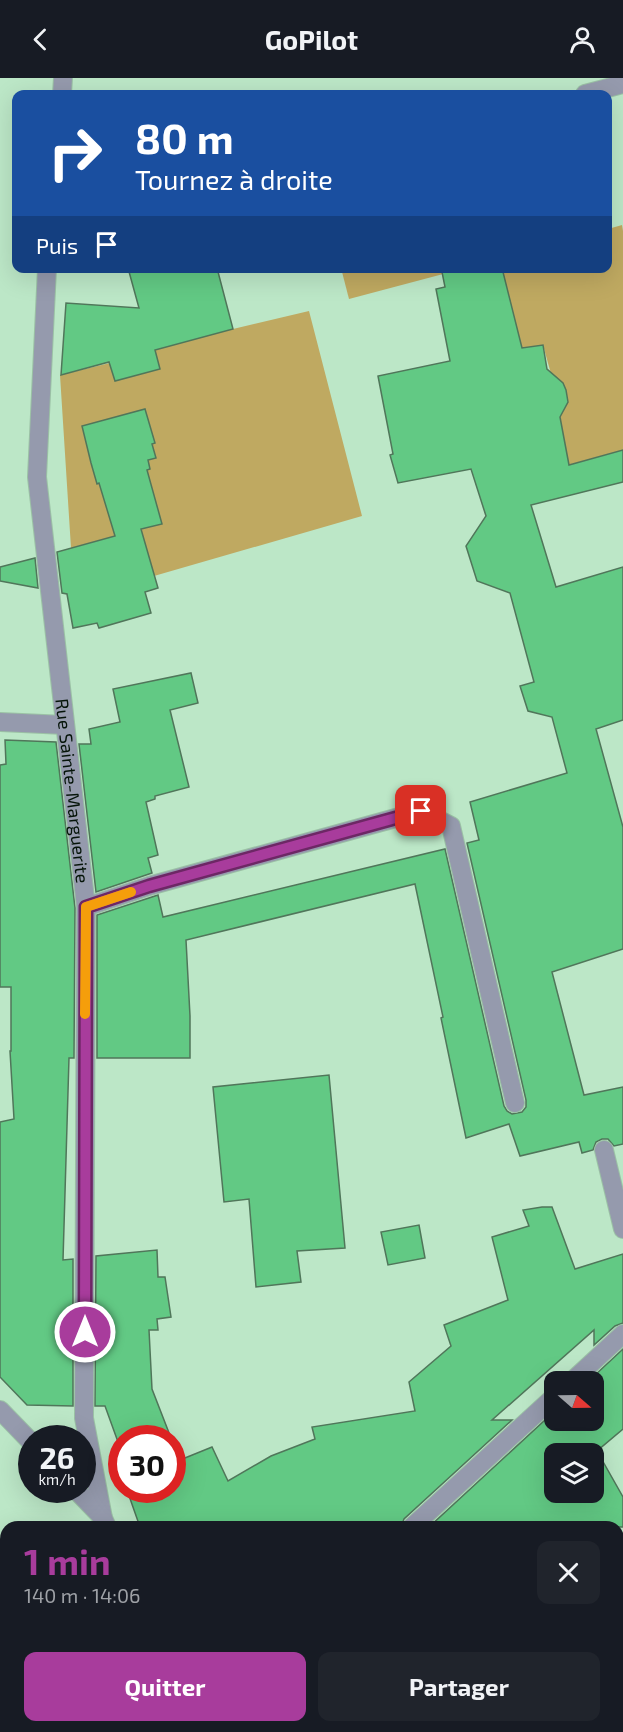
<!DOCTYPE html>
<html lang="fr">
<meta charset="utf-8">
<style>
:root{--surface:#171b24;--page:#20242c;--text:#f1f3f6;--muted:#9ea1a6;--accent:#a83c9c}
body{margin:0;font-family:"Exo 2",sans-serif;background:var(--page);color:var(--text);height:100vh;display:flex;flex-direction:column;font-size:22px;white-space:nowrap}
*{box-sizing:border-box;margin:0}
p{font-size:20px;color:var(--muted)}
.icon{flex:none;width:33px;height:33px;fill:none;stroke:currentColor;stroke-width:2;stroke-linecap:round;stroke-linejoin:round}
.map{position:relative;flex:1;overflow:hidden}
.sheet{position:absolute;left:0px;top:1443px;width:624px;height:212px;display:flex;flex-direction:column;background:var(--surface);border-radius:18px 18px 0 0;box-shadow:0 6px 24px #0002}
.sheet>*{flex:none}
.banner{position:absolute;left:12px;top:12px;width:600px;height:183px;border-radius:12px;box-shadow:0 6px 24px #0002;background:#1a4fa0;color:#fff;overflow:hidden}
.needle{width:39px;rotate:110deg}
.fabs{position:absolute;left:544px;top:1293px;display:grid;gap:12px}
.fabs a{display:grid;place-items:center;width:60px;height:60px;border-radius:12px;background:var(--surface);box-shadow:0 6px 24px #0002;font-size:30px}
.speed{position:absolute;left:18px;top:1347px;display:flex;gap:12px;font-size:30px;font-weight:700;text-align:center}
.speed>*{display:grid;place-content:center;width:78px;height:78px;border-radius:50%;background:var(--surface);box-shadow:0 6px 24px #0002;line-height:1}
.speed small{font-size:15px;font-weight:400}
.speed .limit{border:9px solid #d22;background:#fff;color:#111}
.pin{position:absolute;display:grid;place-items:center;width:51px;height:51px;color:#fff;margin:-26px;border-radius:12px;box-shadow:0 3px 9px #0006}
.me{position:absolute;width:66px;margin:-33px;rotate:0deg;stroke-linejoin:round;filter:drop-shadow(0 0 4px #0008)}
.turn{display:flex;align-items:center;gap:21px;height:126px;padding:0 24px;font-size:27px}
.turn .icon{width:78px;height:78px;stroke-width:2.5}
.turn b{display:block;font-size:42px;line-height:51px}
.then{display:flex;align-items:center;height:57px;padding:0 24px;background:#0003;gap:12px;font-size:22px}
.round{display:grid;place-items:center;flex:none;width:63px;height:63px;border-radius:12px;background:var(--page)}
.summary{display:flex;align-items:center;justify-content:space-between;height:102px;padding:0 24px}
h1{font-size:36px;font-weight:700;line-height:45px;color:var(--accent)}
.button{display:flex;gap:12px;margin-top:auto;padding:12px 24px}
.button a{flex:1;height:69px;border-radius:12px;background:var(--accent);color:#fff;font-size:24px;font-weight:700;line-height:69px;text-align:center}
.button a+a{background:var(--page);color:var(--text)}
header{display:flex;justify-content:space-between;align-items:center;height:78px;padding:0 24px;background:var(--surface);font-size:27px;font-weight:700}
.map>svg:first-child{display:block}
.green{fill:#bfa961}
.building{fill:#62c984;stroke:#50765a;stroke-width:1.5;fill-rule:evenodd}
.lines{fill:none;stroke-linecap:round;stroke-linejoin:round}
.service-casing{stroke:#9bc1a5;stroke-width:20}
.minor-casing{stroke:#9bc1a5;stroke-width:20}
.service{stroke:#959aad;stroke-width:18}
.minor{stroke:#959aad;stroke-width:18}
.route-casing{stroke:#6d2765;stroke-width:15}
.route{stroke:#a83c9c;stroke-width:10}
.slow{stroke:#f59e0b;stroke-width:10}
.labels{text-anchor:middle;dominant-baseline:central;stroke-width:4.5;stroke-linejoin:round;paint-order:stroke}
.street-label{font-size:18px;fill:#051409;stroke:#f2fff5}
</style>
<header><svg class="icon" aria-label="back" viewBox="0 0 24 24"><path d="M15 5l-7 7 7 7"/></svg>GoPilot<svg class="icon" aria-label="person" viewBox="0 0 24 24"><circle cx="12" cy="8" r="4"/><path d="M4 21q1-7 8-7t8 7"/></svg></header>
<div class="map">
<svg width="623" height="1654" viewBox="0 0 623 1654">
<rect width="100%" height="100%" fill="#bce7c7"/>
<g class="green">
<path d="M622,147l1,6v219l-55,15 -9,-51 7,-7 1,-14 -4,-10 -10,-2 -10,-36 -33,6 -12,-83h110v-39z"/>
<path d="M341,190l121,1 -113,30z"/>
<path d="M309,233l53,205 -208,60 -39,-40 -44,12 -11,-173 50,-12 5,18 45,-12 -10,-18 83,-22z"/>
</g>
<g class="building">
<path d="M128,190h89l16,61 -78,21 5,19 -45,12 -6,-19 -48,13 5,-72 73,5z"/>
<path d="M459,190h43l20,80 21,-3 4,24 16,14 3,7 2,12 -8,15 9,48 54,-15v32l-92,23 25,82 67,-20v153l-27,9 27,98v122l-71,23 32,123 39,-8v57l-9,2 -6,-7h-6l-6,3 -3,8 -11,3 -3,-11 -59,14 -11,-32 -43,14 -25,-120 2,-1 -28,-133 -229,56 4,76v42h-93v-143l61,-20 5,22 282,-68 59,257 3,5 5,3 10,-2 4,-5v-7l-59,-257 12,-3 -9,-38 97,-29 -15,-56 -24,-6 -8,-25 14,-4 -24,-89 -33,-12 -11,-35 20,-30 -15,-47 -73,14 -8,-28 3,-1 -15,-78 72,-15 -14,-72 9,-2 -3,-15z"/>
<path d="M145,331l10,34 -3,1 4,14 -8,2 2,9 -3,1 15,54 -21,5 17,59 -13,4 6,21 -52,15 -2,-5 -24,5 -6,-34 -5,-1 -5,-41 58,-16 -16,-53 -2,1 -6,-21 -9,-37z"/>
<path d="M35,480l3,30 -38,-7v-14z"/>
<path d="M191,595l7,30 -28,7 19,77 -34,9v3l-9,3 12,53 -10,3 4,15 -56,19 -17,-148h12l-2,-15 31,-7 -7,-33z"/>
<path d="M5,662l51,2 19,166 -1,150h-5l-6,202 10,-1v147l-46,-1 -27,-28v-255l14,-3 -4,-68h1v-64h-11v-222l6,-1z"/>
<path d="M329,997l16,173 -48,3 4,31 -45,5 -7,-88 -25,3 -11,-115z"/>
<path d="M542,1129h10l23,62 48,-15v69l-8,3 -21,19v-15l-102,90h20l-108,99 -3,8h-261l-13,-37h45v-48l8,18 32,-13 16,34 43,-25 44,-17 -3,-12 103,-16 -6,-29 42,-36 -7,-21 64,-25 -16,-63 37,-11 -6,-16z"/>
<path d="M419,1147l6,33 -37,7 -7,-33z"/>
<path d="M157,1172l1,27h7l6,40 -14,2 1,11h-9l3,59 19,49h-49v15l-17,-47h-10l1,-150z"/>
<path d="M623,1271v80l-26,22 26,46v30h-194l116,-107h49v-44zM555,1376h39v38h-39z"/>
</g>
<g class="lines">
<g class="service-casing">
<path id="service" d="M86,829l63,-21 272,-75 30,15 64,277"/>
</g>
<g class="minor-casing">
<g id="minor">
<path d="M62,16l1,-16"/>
<path d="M585,16l38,-10"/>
<path id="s1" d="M47,190l-10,209 49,430 -2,511 19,100 4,9"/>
<path d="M0,644l65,3"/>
<path d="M604,1072l19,79"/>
<path d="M571,1304l52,-48"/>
<path d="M0,1332l32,33"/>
<path d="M76,1412l27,28"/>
<path d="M412,1449l143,-131"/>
<path d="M618,1516l5,-3"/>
<path d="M183,1648l2,6"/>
<path d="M353,1648l3,6"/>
<path d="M211,1654l4,-6"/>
</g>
</g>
<use href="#service" class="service"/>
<use href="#minor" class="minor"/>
</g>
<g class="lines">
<g class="route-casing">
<path id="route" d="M85,1254l1,-425 63,-21 272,-75"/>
</g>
<use href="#route" class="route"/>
<path class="slow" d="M85,936l1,-107 45,-15"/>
</g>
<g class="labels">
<g class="street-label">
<text stroke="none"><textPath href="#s1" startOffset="525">Rue Sainte-Marguerite</textPath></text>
</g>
</g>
</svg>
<div class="fabs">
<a><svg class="needle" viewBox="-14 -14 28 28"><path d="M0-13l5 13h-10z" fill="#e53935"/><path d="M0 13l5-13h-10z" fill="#9ea1a6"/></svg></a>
<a><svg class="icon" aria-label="layers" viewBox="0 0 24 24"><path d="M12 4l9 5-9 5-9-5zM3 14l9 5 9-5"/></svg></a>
</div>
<div class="speed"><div>26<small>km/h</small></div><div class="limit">30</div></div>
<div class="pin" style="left:421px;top:733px;background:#d93025"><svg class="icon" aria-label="arrive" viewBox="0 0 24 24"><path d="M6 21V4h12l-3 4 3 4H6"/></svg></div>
<svg class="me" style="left:85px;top:1254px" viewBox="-20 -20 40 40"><circle r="17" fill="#a83c9c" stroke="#fff" stroke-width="3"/><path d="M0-11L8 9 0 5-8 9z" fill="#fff"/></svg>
<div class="banner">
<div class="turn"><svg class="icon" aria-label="right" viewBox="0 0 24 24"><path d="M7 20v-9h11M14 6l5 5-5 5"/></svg><div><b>80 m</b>Tournez à droite</div></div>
<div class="then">Puis<svg class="icon" aria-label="arrive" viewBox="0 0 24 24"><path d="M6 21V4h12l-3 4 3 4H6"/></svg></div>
</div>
<section class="sheet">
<div class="summary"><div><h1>1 min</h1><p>140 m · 14:06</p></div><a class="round"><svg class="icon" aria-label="close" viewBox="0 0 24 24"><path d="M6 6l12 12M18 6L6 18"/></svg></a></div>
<div class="button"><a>Quitter</a><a>Partager</a></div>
</section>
</div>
